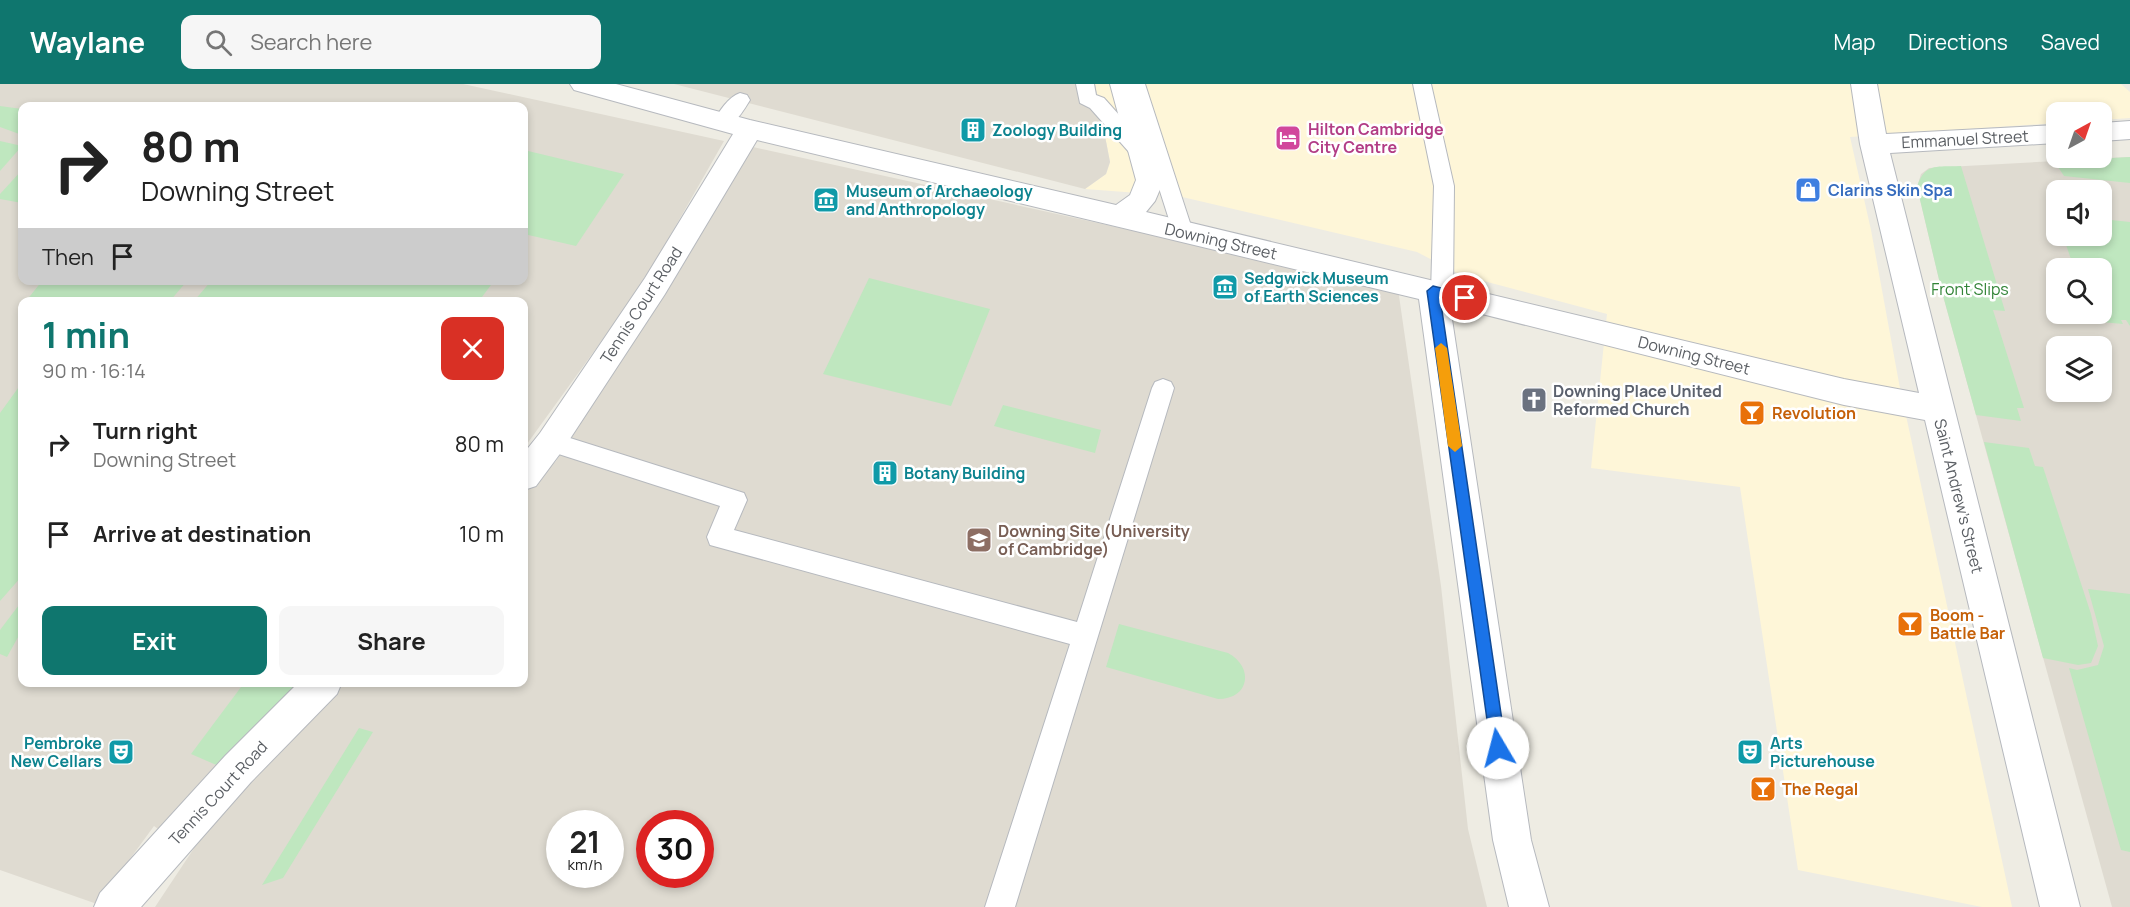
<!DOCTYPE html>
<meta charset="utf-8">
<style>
:root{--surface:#fff;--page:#f6f6f6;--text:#222;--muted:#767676;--accent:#0f766e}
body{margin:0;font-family:Manrope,sans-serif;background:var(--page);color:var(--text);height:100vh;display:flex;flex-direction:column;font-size:22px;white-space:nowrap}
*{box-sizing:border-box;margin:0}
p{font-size:20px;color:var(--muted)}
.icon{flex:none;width:33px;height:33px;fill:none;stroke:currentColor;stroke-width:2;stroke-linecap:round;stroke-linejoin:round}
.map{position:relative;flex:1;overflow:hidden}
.side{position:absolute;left:18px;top:213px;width:510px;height:390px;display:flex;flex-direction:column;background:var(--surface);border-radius:12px;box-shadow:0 3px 9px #0003}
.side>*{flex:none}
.hud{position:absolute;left:18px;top:18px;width:510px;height:183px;border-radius:12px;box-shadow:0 3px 9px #0003;background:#fff;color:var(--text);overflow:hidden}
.needle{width:39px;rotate:40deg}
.controls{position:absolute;left:2046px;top:18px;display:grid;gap:12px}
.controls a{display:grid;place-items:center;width:66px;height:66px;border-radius:12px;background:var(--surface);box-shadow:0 3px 9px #0003;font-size:30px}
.speed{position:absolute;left:546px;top:726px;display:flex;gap:12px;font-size:30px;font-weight:700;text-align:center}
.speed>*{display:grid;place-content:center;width:78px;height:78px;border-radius:50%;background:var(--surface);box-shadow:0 3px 9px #0003;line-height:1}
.speed small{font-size:15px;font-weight:400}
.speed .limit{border:9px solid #d22;background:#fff;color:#111}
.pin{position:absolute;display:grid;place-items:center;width:51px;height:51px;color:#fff;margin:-26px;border:3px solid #fff;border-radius:50%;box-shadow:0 2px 6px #0007}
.me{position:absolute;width:66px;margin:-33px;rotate:352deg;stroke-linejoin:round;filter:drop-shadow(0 0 4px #0008)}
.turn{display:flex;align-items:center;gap:21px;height:126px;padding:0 24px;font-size:27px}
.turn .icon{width:78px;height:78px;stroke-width:2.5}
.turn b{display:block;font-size:42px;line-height:51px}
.then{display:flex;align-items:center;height:57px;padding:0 24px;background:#0003;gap:12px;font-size:22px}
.round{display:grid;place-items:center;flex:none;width:63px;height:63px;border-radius:12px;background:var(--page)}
.summary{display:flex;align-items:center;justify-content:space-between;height:102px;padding:0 24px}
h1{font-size:36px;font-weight:700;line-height:45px;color:var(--accent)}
.button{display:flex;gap:12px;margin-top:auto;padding:12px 24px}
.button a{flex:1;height:69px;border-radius:12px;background:var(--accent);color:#fff;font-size:24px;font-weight:700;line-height:69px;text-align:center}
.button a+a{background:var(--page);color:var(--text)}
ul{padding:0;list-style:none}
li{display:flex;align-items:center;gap:18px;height:90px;padding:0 24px}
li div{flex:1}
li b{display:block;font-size:22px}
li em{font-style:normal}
header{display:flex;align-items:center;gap:36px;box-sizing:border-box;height:84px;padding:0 30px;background:var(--accent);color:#fff}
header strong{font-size:28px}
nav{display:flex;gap:33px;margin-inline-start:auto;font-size:21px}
.search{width:420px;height:54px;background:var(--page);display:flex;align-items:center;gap:15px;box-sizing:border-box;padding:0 21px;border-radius:12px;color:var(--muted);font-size:22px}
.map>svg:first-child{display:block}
.commercial{fill:#fef6d8}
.education{fill:#dfdbd1;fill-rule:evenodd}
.green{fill:#bfe7bf}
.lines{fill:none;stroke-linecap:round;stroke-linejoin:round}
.service-casing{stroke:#b6b9be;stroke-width:2}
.minor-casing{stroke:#b6b9be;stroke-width:2}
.service{fill:#fff;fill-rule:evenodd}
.minor{fill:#fff;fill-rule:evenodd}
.route{fill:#1a73e8;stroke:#114b97;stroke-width:1.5}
.slow{fill:#f59e0b}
.labels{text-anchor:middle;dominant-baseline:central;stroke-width:5;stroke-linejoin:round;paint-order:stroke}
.hotel-label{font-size:16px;font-weight:bold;fill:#b23c85;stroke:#fff;text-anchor:start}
.culture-label{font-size:16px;font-weight:bold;fill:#0d838f;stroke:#fff;text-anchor:start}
.street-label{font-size:16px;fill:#5b5f64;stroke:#fff}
.shop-label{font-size:16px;font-weight:bold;fill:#366cbe;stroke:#fff;text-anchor:start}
.park-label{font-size:16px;fill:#328437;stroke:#fff}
.worship-label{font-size:16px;font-weight:bold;fill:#5b616d;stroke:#fff;text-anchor:start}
.food-label{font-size:16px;font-weight:bold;fill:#c56008;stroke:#fff;text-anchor:start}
.education-label{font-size:16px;font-weight:bold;fill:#785e54;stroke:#fff;text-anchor:start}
</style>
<header>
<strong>Waylane</strong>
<div class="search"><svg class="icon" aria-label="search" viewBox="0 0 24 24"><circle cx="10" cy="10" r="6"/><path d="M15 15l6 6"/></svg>Search here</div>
<nav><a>Map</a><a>Directions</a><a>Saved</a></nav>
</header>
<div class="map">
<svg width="2130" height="823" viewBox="0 0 2130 823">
<rect width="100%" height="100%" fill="#eeece3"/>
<path class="commercial" d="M1095,0h1026l9,8v26l-28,2v-8h-46v11l-206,14 21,93 28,153 113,524h-30l-184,-37 -58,-383 -149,-19 16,-154 -146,-39 -44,-23 -239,-56 -93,-7 21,-15 4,-12z"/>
<g class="education">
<path d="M0,0h463l261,57 -82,144 -118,163v-146h-502v380l282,1 -143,148 -7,-5 -57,78 -97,-34zM22,22h502v174h-502z"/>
<path d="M674,0h421l15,78 -4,12 -21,15z"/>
<path d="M753,63l645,142 43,297 27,243 19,78h-1332l87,-131 94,-93 188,-1v-188l32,-33zM560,740h50v50h-50zM650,740h50v50h-50z"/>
<path d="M2130,73v750h-18l-170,-615 -25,-105 4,-13 8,-6zM2056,106h46v46h-46zM2056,184h46v46h-46zM2056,262h46v46h-46z"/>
</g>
<g class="green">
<path d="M0,22l22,3v26l-22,-8z"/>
<path d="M0,57l22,5 -22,25z"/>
<path d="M524,66l100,24 -48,72 -52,-12z"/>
<path d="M2130,73v26l-66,-7 -10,-15z"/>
<path d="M1961,82l44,145 -12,-1 31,98h-7l4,13 -45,-6 -34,-123 -25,-105c7,-25 22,-20 44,-21z"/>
<path d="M22,86v33l-22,-4v-5z"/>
<path d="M2102,135l28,3v104l-4,-6h-5l2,4 -32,-3 -3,-7h14v-46h-28l-11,-32h39z"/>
<path d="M869,194l121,31 -39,97 -128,-32z"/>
<path d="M42,197v-1l145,1 -17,20h-144z"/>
<path d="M211,197v-1l283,1 -15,20h-285z"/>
<path d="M22,291v201l-22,25v-188l21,-29z"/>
<path d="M1003,321l98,25 -6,23 -101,-27z"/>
<path d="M1984,358l45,6 6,18 8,1 48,147 7,32 -7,17 -13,2 -35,-7z"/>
<path d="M2088,505l42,5v258l-9,-2 -52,-182 8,2 21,-5 6,-19z"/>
<path d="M22,517v29l-15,27 -7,-3v-24z"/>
<path d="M1119,540l109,29c26,14 22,46 -10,46l-112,-32z"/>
<path d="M244,599h60l-83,84 -30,-13z"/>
<path d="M359,644l14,4 -90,146 -21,7z"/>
</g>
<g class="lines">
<g class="service-casing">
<g id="service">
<path d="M1076,0h18l2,11 8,3 42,47 -19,-61h18l48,148 -3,5 -7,3 -7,-3 -3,-5 -23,-72 -7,2 -7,-2 -46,-52 -10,-5z"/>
<path d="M1413,0h18l23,102 -1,107 -3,6 -8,2 -8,-2 -3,-6 3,-107z"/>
<path d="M740,9l7,2 3,5c-8,13 -18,31 -34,27l-3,-5c6,-10 15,-25 27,-29z"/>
<path d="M1163,295l8,3 3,6 -159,519h-30l85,-263 -360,-99 -3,-8 13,-31 -177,-57 -4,-7 4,-7 8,-3 193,61 3,7 -13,30 343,92 75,-234 3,-6z"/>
</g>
</g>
<g class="minor-casing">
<g id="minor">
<path d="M570,0h46l134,36 366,85 14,-10 6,-15 -26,-96h26l28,96 -9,21 -9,11 698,167 75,14 -59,-249 -9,-60h26l9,50 170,-9v18l-166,10 190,754h-40l-115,-487 -81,-15 -394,-99 81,534 18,67h-40l-16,-67 -74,-541 -662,-159 -92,154 -103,157 -26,35 -12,4v-37l16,-20 105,-155 88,-144 -159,-44z"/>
<path d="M2130,37v18l-28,2v-18z"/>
<path d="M299,598h43l-5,12 -86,88 -110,125h-47l6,-14 125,-137z"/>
</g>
</g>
<use href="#service" class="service"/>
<use href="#minor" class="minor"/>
</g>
<path class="route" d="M1433,202l36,9 2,3 -6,5 -25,-6 66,451 -2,6 -6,2 -5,-2 -2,-6 -64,-457z"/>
<path class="slow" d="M1441,259l6,5 15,98 -7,6 -7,-6 -13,-98z"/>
<defs>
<g id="building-square" transform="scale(1.35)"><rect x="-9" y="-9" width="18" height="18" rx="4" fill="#0f9aa8" stroke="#fff"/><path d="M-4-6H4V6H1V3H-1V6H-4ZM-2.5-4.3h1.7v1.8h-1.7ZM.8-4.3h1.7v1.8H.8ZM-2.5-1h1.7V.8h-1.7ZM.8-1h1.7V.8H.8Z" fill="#fff"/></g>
<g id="hotel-square" transform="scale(1.35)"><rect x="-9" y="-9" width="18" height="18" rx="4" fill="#d1479c" stroke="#fff"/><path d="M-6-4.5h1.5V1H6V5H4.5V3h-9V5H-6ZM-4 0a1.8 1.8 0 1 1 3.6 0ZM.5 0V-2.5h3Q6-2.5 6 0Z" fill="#fff"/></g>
<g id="shop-square" transform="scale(1.35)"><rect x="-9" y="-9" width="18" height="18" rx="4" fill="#3f7fe0" stroke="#fff"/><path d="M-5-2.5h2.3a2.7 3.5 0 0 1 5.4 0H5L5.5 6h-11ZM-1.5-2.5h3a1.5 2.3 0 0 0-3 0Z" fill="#fff"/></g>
<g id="museum-square" transform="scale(1.35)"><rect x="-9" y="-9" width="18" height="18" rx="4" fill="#0f9aa8" stroke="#fff"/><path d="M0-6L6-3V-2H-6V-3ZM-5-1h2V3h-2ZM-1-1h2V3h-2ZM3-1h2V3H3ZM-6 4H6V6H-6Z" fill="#fff"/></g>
<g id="church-square" transform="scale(1.35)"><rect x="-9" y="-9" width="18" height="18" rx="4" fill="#6b7280" stroke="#fff"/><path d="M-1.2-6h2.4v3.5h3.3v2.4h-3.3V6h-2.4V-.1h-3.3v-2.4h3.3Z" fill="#fff"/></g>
<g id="bar-square" transform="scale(1.35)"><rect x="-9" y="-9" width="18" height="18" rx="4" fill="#e8710a" stroke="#fff"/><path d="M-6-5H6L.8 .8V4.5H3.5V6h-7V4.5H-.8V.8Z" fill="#fff"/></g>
<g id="university-square" transform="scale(1.35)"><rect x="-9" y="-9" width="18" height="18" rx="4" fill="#8d6e63" stroke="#fff"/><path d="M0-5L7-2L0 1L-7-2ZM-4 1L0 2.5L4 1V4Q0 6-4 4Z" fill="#fff"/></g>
<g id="theatre-square" transform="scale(1.35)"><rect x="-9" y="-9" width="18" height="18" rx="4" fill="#0f9aa8" stroke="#fff"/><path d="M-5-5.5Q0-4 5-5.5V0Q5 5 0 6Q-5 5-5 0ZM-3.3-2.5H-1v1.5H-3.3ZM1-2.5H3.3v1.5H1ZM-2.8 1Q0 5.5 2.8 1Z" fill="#fff"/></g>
</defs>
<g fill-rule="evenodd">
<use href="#building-square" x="973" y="46"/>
<use href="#hotel-square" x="1288" y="54"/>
<use href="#shop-square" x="1808" y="106"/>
<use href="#museum-square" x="826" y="116"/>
<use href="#museum-square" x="1225" y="203"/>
<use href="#church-square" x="1534" y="316"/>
<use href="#bar-square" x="1752" y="329"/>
<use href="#building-square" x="885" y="389"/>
<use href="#university-square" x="979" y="456"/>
<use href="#bar-square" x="1910" y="540"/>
<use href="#theatre-square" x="121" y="668"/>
<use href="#theatre-square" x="1750" y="668"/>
<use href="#bar-square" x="1763" y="705"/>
</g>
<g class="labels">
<g class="hotel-label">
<text x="1308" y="45">Hilton Cambridge<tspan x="1308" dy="18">City Centre</tspan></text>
</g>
<g class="culture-label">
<text x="992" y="46">Zoology Building</text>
<text x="846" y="107">Museum of Archaeology<tspan x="846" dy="18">and Anthropology</tspan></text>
<text x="1244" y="194">Sedgwick Museum<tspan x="1244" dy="18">of Earth Sciences</tspan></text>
<text x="904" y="389">Botany Building</text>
<text x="102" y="659" text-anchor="end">Pembroke<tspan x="102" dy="18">New Cellars</tspan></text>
<text x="1770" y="659">Arts<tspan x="1770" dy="18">Picturehouse</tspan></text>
</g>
<g class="street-label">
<text transform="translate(1965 55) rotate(-3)">Emmanuel Street</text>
<text transform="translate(1221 157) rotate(13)">Downing Street</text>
<text transform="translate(641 221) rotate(-57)">Tennis Court Road</text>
<text transform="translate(1694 271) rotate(14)">Downing Street</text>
<text transform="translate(1959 412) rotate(76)">Saint Andrew's Street</text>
<text transform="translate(218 709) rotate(-47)">Tennis Court Road</text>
</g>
<g class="shop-label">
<text x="1828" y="106">Clarins Skin Spa</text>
</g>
<g class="park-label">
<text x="1970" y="205">Front Slips</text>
</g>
<g class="worship-label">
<text x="1553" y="307">Downing Place United<tspan x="1553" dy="18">Reformed Church</tspan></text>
</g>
<g class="food-label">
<text x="1772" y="329">Revolution</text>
<text x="1930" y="531">Boom -<tspan x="1930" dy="18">Battle Bar</tspan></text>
<text x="1782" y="705">The Regal</text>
</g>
<g class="education-label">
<text x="998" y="447">Downing Site (University<tspan x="998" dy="18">of Cambridge)</tspan></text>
</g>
</g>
</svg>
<div class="controls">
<a><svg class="needle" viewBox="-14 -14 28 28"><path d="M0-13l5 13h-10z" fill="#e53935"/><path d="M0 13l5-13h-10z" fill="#767676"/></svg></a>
<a><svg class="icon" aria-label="sound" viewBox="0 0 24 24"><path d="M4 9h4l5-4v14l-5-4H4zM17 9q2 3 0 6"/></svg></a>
<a><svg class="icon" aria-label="search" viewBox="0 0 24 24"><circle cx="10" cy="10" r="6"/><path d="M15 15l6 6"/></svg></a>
<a><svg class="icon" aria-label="layers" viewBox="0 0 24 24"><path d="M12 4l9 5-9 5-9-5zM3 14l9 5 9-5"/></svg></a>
</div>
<div class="speed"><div>21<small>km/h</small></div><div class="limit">30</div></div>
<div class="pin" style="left:1465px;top:214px;background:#d93025"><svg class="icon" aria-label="arrive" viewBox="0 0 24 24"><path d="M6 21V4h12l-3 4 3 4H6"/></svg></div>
<svg class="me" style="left:1498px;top:664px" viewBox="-20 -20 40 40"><circle r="19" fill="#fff"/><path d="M0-13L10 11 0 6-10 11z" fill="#1a73e8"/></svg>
<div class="hud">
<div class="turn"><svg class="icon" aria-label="right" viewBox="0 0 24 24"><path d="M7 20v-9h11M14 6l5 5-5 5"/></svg><div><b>80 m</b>Downing Street</div></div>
<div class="then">Then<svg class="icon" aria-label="arrive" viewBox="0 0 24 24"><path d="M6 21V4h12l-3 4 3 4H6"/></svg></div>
</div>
<section class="side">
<div class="summary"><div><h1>1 min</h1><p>90 m · 16:14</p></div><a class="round" style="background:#d93025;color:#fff"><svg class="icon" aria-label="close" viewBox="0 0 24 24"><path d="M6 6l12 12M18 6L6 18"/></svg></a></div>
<ul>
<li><svg class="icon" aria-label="right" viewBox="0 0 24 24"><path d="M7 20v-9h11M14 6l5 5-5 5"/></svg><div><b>Turn right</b><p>Downing Street</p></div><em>80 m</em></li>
<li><svg class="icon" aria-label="arrive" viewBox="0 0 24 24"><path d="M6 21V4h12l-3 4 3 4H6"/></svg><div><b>Arrive at destination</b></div><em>10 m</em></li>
</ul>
<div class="button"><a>Exit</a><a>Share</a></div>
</section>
</div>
